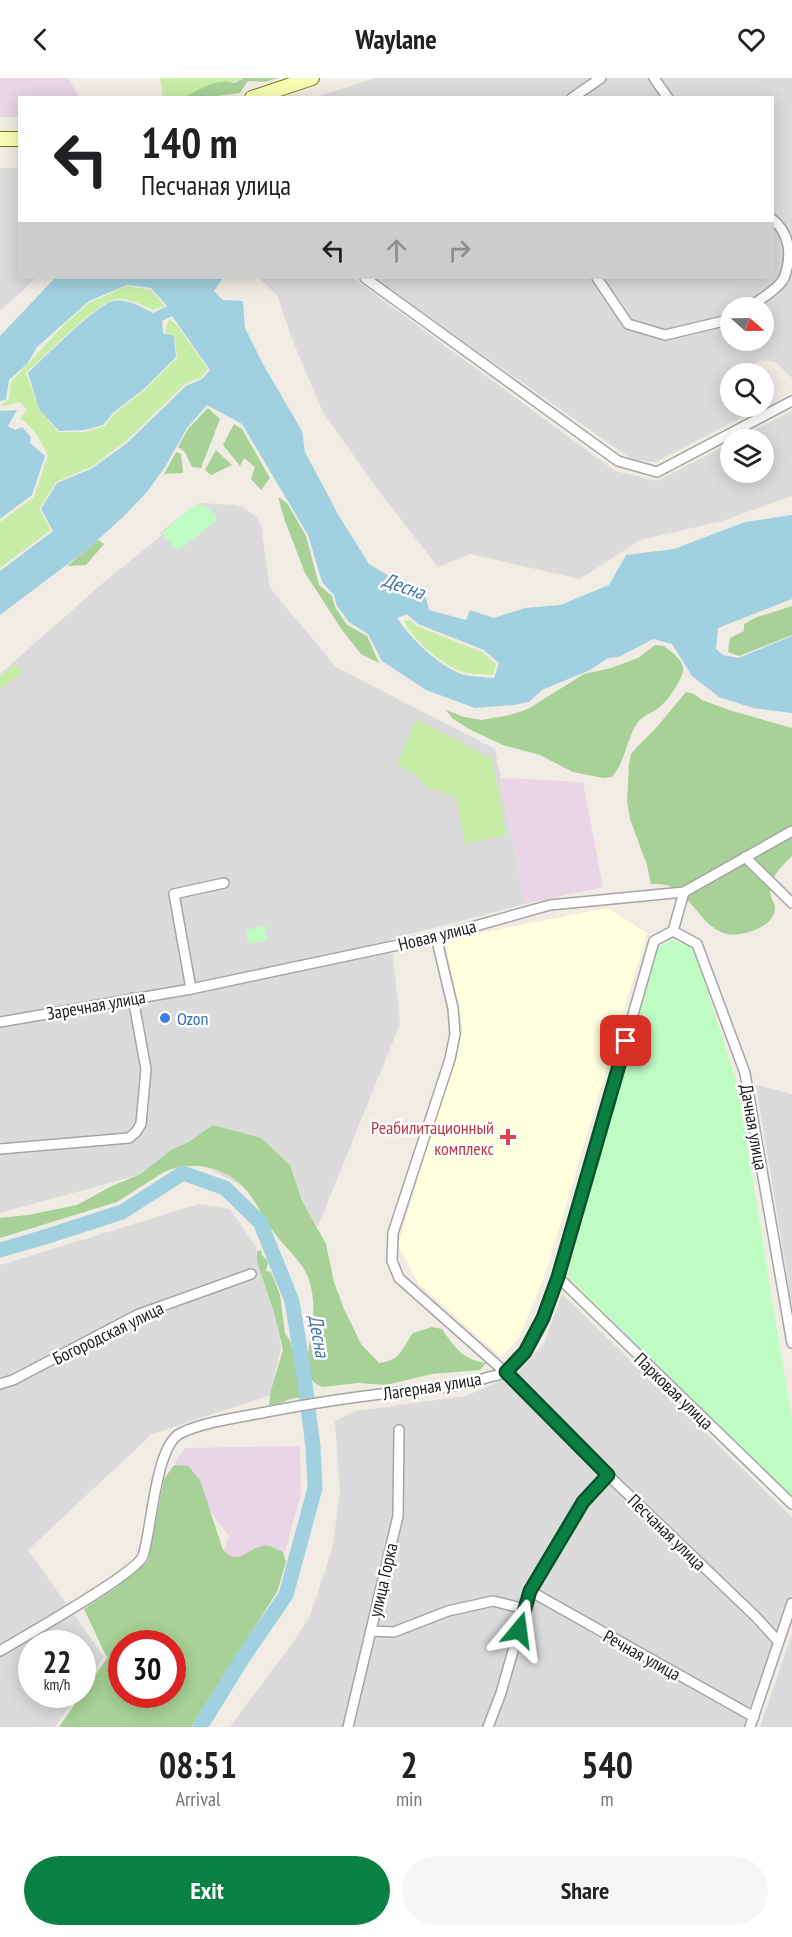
<!DOCTYPE html>
<meta charset="utf-8">
<style>
:root{--surface:#fff;--page:#f6f6f6;--text:#202124;--muted:#757577;--accent:#0b8043}
body{margin:0;font-family:"PT Sans Narrow",sans-serif;background:var(--page);color:var(--text);height:100vh;display:flex;flex-direction:column;font-size:22px;white-space:nowrap}
*{box-sizing:border-box;margin:0}
p{font-size:20px;color:var(--muted)}
.icon{flex:none;width:33px;height:33px;fill:none;stroke:currentColor;stroke-width:2;stroke-linecap:round;stroke-linejoin:round}
.map{position:relative;height:1649px;overflow:hidden}
.sheet{display:flex;flex-direction:column;background:var(--surface);flex:1}
.sheet>*{flex:none}
.banner{position:absolute;left:18px;top:18px;width:756px;height:183px;border-radius:0px;box-shadow:0 3px 15px #0003;background:#fff;color:var(--text);overflow:hidden}
.needle{width:39px;rotate:110deg}
.controls{position:absolute;left:720px;top:219px;display:grid;gap:12px}
.controls a{display:grid;place-items:center;width:54px;height:54px;border-radius:50%;background:var(--surface);box-shadow:0 3px 15px #0003;font-size:30px}
.speed{position:absolute;left:18px;top:1552px;display:flex;gap:12px;font-size:30px;font-weight:700;text-align:center}
.speed>*{display:grid;place-content:center;width:78px;height:78px;border-radius:50%;background:var(--surface);box-shadow:0 3px 15px #0003;line-height:1}
.speed small{font-size:15px;font-weight:400}
.speed .limit{border:9px solid #d22;background:#fff;color:#111}
.pin{position:absolute;display:grid;place-items:center;width:51px;height:51px;color:#fff;margin:-26px;border-radius:12px;box-shadow:0 3px 9px #0006}
.me{position:absolute;width:66px;margin:-33px;rotate:16deg;stroke-linejoin:round;filter:drop-shadow(0 0 4px #0008)}
.turn{display:flex;align-items:center;gap:21px;height:126px;padding:0 24px;font-size:27px}
.turn .icon{width:78px;height:78px;stroke-width:2.5}
.turn b{display:block;font-size:42px;line-height:51px}
.lanes{display:flex;align-items:center;height:57px;padding:0 24px;background:#0003;justify-content:center;gap:30px;direction:ltr}
.lanes .off{opacity:.35}
.eta{display:flex;justify-content:space-evenly;align-items:center;height:102px;text-align:center}
.eta b{font-size:36px;font-weight:800;line-height:42px}
.primary-button{display:flex;gap:12px;margin-top:auto;padding:12px 24px}
.primary-button a{flex:1;height:69px;border-radius:36px;background:var(--accent);color:#fff;font-size:24px;font-weight:800;line-height:69px;text-align:center}
.primary-button a+a{background:var(--page);color:var(--text)}
header{display:flex;justify-content:space-between;align-items:center;height:78px;padding:0 24px;background:var(--surface);font-size:27px;font-weight:800}
.map>svg:first-child{display:block}
.residential{fill:#dcdbdb;fill-rule:evenodd}
.industrial{fill:#e9d5e5}
.education{fill:#ffd}
.grass{fill:#c8eda6}
.forest{fill:#a7d196;fill-rule:evenodd}
.park{fill:#befcc4}
.water{fill:#a1d1e0;fill-rule:evenodd}
.lines{fill:none;stroke-linecap:round;stroke-linejoin:round}
.river{stroke:#a1d1e0;stroke-width:15}
.minor-casing{stroke:#a5a5a5;stroke-width:12}
.secondary-casing{stroke:#6b7a00;stroke-width:16}
.minor{stroke:#fff;stroke-width:9}
.secondary{stroke:#f8fdb4;stroke-width:14}
.route-casing{stroke:#07532c;stroke-width:15}
.route{stroke:#0b8043;stroke-width:10}
.shop-dot{fill:#3f7fe0;stroke:#fff;stroke-width:2}
.health-dot{fill:#e0444e;stroke:#fff;stroke-width:2}
.labels{text-anchor:middle;dominant-baseline:central;stroke-width:5;stroke-linejoin:round;paint-order:stroke}
.street-label{font-size:18px;fill:#1e1e1e;stroke:#fff}
.shop-label{font-size:18px;fill:#366cbe;stroke:#fff;text-anchor:start}
.health-label{font-size:18px;fill:#be3a42;stroke:#fff;text-anchor:end}
.water-label{font-size:20px;font-style:italic;fill:#4276ab;stroke:#fff}
</style>
<header><svg class="icon" aria-label="back" viewBox="0 0 24 24"><path d="M15 5l-7 7 7 7"/></svg>Waylane<svg class="icon" aria-label="heart" viewBox="0 0 24 24"><path d="M12 20l-8-8c-3-5 5-10 8-4 3-6 11-1 8 4z"/></svg></header>
<div class="map">
<svg width="792" height="1649" viewBox="0 0 792 1649">
<rect width="100%" height="100%" fill="#f0ece3"/>
<g class="residential">
<path d="M376,0h416v300l-17,-16 -15,-2 -14,9 -1,4 -15,1v32l20,1 2,5 -96,50 -23,-2 -260,-182h399v-180h-460zM730,230h34v32h-34z"/>
<path d="M0,90h19l1,110h16l-36,33z"/>
<path d="M259,200h94l262,193 42,10 73,-38v29h34v-32l-27,-1 55,-28v85l-70,25 -82,19 -60,39 -110,-25 -32,13 -63,-81 -52,-74 -29,-68 -17,-49z"/>
<path d="M200,425l36,2 8,3 13,10 4,8 9,62 66,79 159,82 30,155 -134,35 9,85 -82,202 -125,-66 -193,53v-539l104,-92 58,-47 -2,-2 28,-23z"/>
<path d="M756,1007l36,9v212z"/>
<path d="M199,1126l31,5 25,36 18,53 8,50 -11,47 -118,39 -124,116 76,107 -21,31 -1,-44h-50v51h45l-22,32h-55v-462z"/>
<path d="M562,1216l230,223v76l-46,134h-516l64,-86 16,-25 22,-66 8,-58 -5,-71 20,-10 111,-15 50,-22 28,-30z"/>
<path d="M792,1556v93h-32z"/>
</g>
<g class="industrial">
<path d="M0,0h68l11,19 -59,1 -1,19h-19z"/>
<path d="M501,700l82,4 20,105 -78,17z"/>
<path d="M300,1368l1,48 -27,96 -88,71 43,-125 -55,-73 11,-15z"/>
</g>
<path class="education" d="M607,830l40,25 -101,339 -27,66 -18,19 -83,-74 -20,-38 65,-215 -18,-90z"/>
<g class="grass">
<path d="M160,0h84l-59,20 -22,-1z"/>
<path d="M127,208l24,4 14,16 -12,4c-12,-5 -26,-14 -40,-10 -19,5 -69,57 -87,73l13,36 19,23h27l20,-6 10,-13 30,-23 32,-32 -2,-21 -10,-5 4,-13 7,5 32,45 -7,8 -16,7 -60,58 -34,25 -35,15 -17,27 12,21 -51,38v-46l34,-25 14,-42c-7,-13 -14,-29 -28,-36l7,-10 -8,-7 -19,5 9,-8 2,-17 53,-57 25,-22z"/>
<path d="M409,542l8,6 65,26 14,12 -3,11c-9,-1 -20,0 -29,-3 -21,-6 -51,-32 -60,-51z"/>
<path d="M14,587l8,7 -22,18v-14z"/>
<path d="M416,641l76,40 14,76 -41,9 -9,-46 -31,-12 -6,-9 -22,-13z"/>
</g>
<g class="forest">
<path d="M244,0h34l-13,4 -17,-1 -8,12 -31,4h-24c17,-8 29,-19 49,-14z"/>
<path d="M208,330l12,11 -19,49 -9,-1 -7,-15 -7,-5 10,-18z"/>
<path d="M234,346l8,5 28,49 -9,12 -10,-11 4,-12 -11,-9 -4,8 -17,-21z"/>
<path d="M216,372l16,15 -21,10 -6,-5z"/>
<path d="M176,374l5,2 2,19 -19,1z"/>
<path d="M278,419l9,6 19,33 13,49 13,11 3,11 12,18 20,11 12,27 -18,-9 -19,-24 -37,-57 -20,-52z"/>
<path d="M98,462l6,4 -18,21 -19,1z"/>
<path d="M792,528v29l-53,21 -11,-4 2,-14 14,-7v-7l13,-7z"/>
<path d="M655,567l9,1c6,5 17,12 19,21 2,10 -17,37 -26,42 -7,5 -13,6 -19,13 -12,17 -12,39 -26,55l-9,1 -30,-6 -33,-17 -37,-10 -34,-16 -17,-11 -6,-8 18,7 18,3 28,-5 18,-6 56,-35 27,-6 27,-10z"/>
<path d="M686,614l8,2 8,6 27,10 63,18v128c-8,8 -23,22 -22,35 0,6 5,12 5,17 0,16 -22,24 -35,26 -34,6 -45,-37 -70,-48 -5,-2 -13,-2 -19,-2l-4,-19 -17,-46 -3,-18 2,-37 2,-10 6,-7 19,-19z"/>
<path d="M213,1047l48,13 29,27 12,36 24,43 8,38 10,27 17,35 18,19c22,-2 23,-15 34,-30l19,-6 10,2c13,19 20,30 44,34l-6,7 -48,4 -46,11 -28,-2 -36,4c-6,-3 -11,-6 -13,-13 -4,-14 1,-31 3,-46 2,-13 2,-28 -1,-41 -5,-23 -22,-35 -36,-53 -10,-13 -17,-29 -27,-42 -21,-26 -54,-33 -84,-20l-47,30 -117,36v-20l28,-3 49,-10 35,-19 29,-12 30,-24 18,-8z"/>
<path d="M261,1172l1,5 6,7 -2,9 5,1 9,23 5,38 5,8 7,23 3,34c-10,-2 -19,8 -31,7l2,-15 12,-40 -9,-38 -17,-50v-10z"/>
<path d="M174,1387l14,1 12,14 23,70c18,19 26,-7 46,-4 4,1 9,4 14,6l3,10 -9,30 -86,135h-132l48,-69 -23,-49 33,-22 31,-26 16,-82zM122,1566h50v51h-50z"/>
</g>
<g class="park">
<path d="M198,426l9,3 10,13 -39,31 -16,-18 26,-23z"/>
<path d="M265,848l2,14 -19,4 -2,-14z"/>
<path d="M672,862l21,8 44,135 55,338v77l-225,-222 91,-329z"/>
</g>
<g class="water">
<path d="M55,200h168l-9,13 9,9 20,1 2,27 19,38 38,65 3,21 34,64 30,48 57,34 3,12 37,10 4,-10 24,8 31,-10 35,-3 49,-20 17,-30 48,-6 71,-27 47,-7v84l-74,29 -2,21 7,6 15,3 54,-22v77l-39,-5 -34,-11 -27,-21 -20,-32 -19,-5 -34,18 -11,1 -18,12 -48,20 -13,12 -15,3 -39,3 -49,-18 -44,-29 -14,-27 -19,-12 -12,-16 -3,-11 -12,-13 -14,-47 -66,-111 -35,-19 -20,23 -22,39 -18,25 -23,24 -35,32 -89,67v-44l53,-40 -12,-22 16,-26 34,-14 35,-25 60,-58 16,-7 8,-9 -38,-54 -10,5 1,12 11,3 2,21 -31,31 -31,24 -11,13 -18,5 -26,1 -20,-22 -11,-36c16,-15 68,-68 85,-72 14,-3 28,6 40,12l14,-7 -16,-18 -24,-3 -38,16 -52,46 -10,17 -18,16 -3,20 -6,1v-65zM407,536l11,10 66,26 15,13 -5,15c-10,-1 -23,-1 -33,-4 -23,-9 -50,-35 -64,-56z"/>
<path d="M17,332l-9,16 7,4 7,-3 9,10 -1,6 15,13 -13,39 -32,24v-108z"/>
</g>
<g class="lines">
<path class="river" d="M0,1172l48,-14 74,-24 61,-39 42,15 35,34 32,79 11,67 10,79 2,41 -29,107 -42,61 -44,71"/>
<g class="minor-casing">
<g id="minor">
<path d="M654,0l14,20"/>
<path d="M572,20l29,-20"/>
<path d="M365,200l253,183 39,11 135,-71"/>
<path d="M597,200l31,46 37,11 59,-14 6,-4"/>
<path d="M747,230c10,-6 32,-20 37,-30 8,-21 7,-44 -12,-59"/>
<path d="M745,779l47,46"/>
<path d="M673,853l24,13 48,129 47,270"/>
<path d="M436,859l17,71 2,26 -5,25 -57,174 -1,28 7,17 106,94 103,103 148,142 22,24"/>
<path d="M191,911l-17,-95 50,-11"/>
<path d="M0,944l191,-33 245,-52 114,-32 134,-13 108,-61"/>
<path d="M0,1071l129,-11 7,-6 5,-8 5,-55 -13,-71"/>
<path d="M558,1199l234,227"/>
<path d="M0,1306l13,-4 124,-65 114,-41"/>
<path d="M530,1513l224,126"/>
<path d="M371,1553l23,1 54,-21 45,-10 32,8"/>
<path d="M0,1573c23,-14 136,-77 143,-95 9,-27 12,-111 38,-123 21,-10 53,-15 75,-19 51,-10 101,-18 153,-23 27,-3 54,-5 80,-14 5,-1 13,-2 17,-6 28,-19 41,-63 52,-94l96,-336 19,-10 11,-39"/>
<path d="M348,1649l50,-211 1,-86"/>
<path d="M488,1649l13,-34 29,-102 53,-89 25,-27"/>
<path d="M750,1649l42,-124"/>
</g>
</g>
<g class="secondary-casing">
<g id="secondary">
<path d="M252,20l60,-20"/>
<path d="M0,61h20"/>
</g>
</g>
<use href="#minor" class="minor"/>
<use href="#secondary" class="secondary"/>
</g>
<g class="lines">
<g class="route-casing">
<path id="route" d="M519,1552l11,-39 53,-89 25,-27 -102,-103 19,-20 18,-34 15,-41 68,-236"/>
</g>
<use href="#route" class="route"/>
</g>
<circle class="shop-dot" cx="165" cy="940" r="6"/>
<path class="health-dot" d="M505 1050h6v6h6v6h-6v6h-6v-6h-6v-6h6z"/>
<g class="labels">
<g class="street-label">
<text transform="translate(437 857) rotate(-14)">Новая улица</text>
<text transform="translate(96 927) rotate(-10)">Заречная улица</text>
<text transform="translate(754 1049) rotate(80)">Дачная улица</text>
<text transform="translate(108 1255) rotate(-26)">Богородская улица</text>
<text transform="translate(432 1308) rotate(-9)">Лагерная улица</text>
<text transform="translate(674 1313) rotate(44)">Парковая улица</text>
<text transform="translate(667 1454) rotate(44)">Песчаная улица</text>
<text transform="translate(383 1502) rotate(-77)">улица Горка</text>
<text transform="translate(642 1577) rotate(29)">Речная улица</text>
</g>
<g class="shop-label">
<text x="177" y="940">Ozon</text>
</g>
<g class="health-label">
<text x="494" y="1049">Реабилитационный<tspan x="494" dy="21">комплекс</tspan></text>
</g>
<g class="water-label">
<text transform="translate(404 508) rotate(20)">Десна</text>
<text transform="translate(319 1258) rotate(80)">Десна</text>
</g>
</g>
</svg>
<div class="controls">
<a><svg class="needle" viewBox="-14 -14 28 28"><path d="M0-13l5 13h-10z" fill="#e53935"/><path d="M0 13l5-13h-10z" fill="#757577"/></svg></a>
<a><svg class="icon" aria-label="search" viewBox="0 0 24 24"><circle cx="10" cy="10" r="6"/><path d="M15 15l6 6"/></svg></a>
<a><svg class="icon" aria-label="layers" viewBox="0 0 24 24"><path d="M12 4l9 5-9 5-9-5zM3 14l9 5 9-5"/></svg></a>
</div>
<div class="speed"><div>22<small>km/h</small></div><div class="limit">30</div></div>
<div class="pin" style="left:626px;top:963px;background:#d93025"><svg class="icon" aria-label="arrive" viewBox="0 0 24 24"><path d="M6 21V4h12l-3 4 3 4H6"/></svg></div>
<svg class="me" style="left:519px;top:1552px" viewBox="-20 -20 40 40"><path d="M0-17L14 15 0 8-14 15z" fill="#0b8043" stroke="#fff" stroke-width="4"/></svg>
<div class="banner">
<div class="turn"><svg class="icon" aria-label="left" viewBox="0 0 24 24"><path d="M17 20v-9H6M10 6l-5 5 5 5"/></svg><div><b>140 m</b>Песчаная улица</div></div>
<div class="lanes"><svg class="icon" aria-label="left" viewBox="0 0 24 24"><path d="M17 20v-9H6M10 6l-5 5 5 5"/></svg><svg class="icon off" aria-label="ahead" viewBox="0 0 24 24"><path d="M12 20V5M6 11l6-6 6 6"/></svg><svg class="icon off" aria-label="right" viewBox="0 0 24 24"><path d="M7 20v-9h11M14 6l5 5-5 5"/></svg></div>
</div>
</div>
<section class="sheet">
<div class="eta">
<div><b>08:51</b><p>Arrival</p></div>
<div><b>2</b><p>min</p></div>
<div><b>540</b><p>m</p></div>
</div>
<div class="primary-button"><a>Exit</a><a>Share</a></div>
</section>
